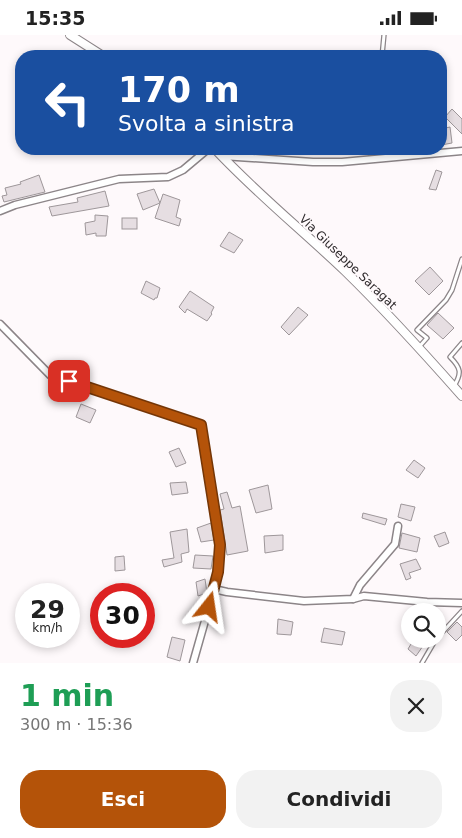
<!DOCTYPE html>
<html lang="it">
<meta charset="utf-8">
<style>
:root{--surface:#fff;--page:#f2f2f2;--text:#222;--muted:#767676;--accent:#b45309}
body{margin:0;font-family:"DejaVu Sans",sans-serif;background:var(--page);color:var(--text);height:100vh;display:flex;flex-direction:column;font-size:19px;white-space:nowrap}
*{box-sizing:border-box;margin:0}
p{font-size:16px;color:var(--muted)}
.icon{flex:none;width:28px;height:28px;fill:none;stroke:currentColor;stroke-width:2;stroke-linecap:round;stroke-linejoin:round}
.map{position:relative;height:628px;overflow:hidden}
.panel{display:flex;flex-direction:column;background:var(--surface);flex:1}
.panel>*{flex:none}
.hud{position:absolute;left:15px;top:15px;width:432px;height:105px;border-radius:20px;box-shadow:0 2px 8px #0003;background:#1a4fa0;color:#fff;overflow:hidden}
.fabs{position:absolute;left:401px;top:568px;display:grid;gap:10px}
.fabs a{display:grid;place-items:center;width:45px;height:45px;border-radius:50%;background:var(--surface);box-shadow:0 2px 8px #0003;font-size:25px}
.speed{position:absolute;left:15px;top:548px;display:flex;gap:10px;font-size:25px;font-weight:700;text-align:center}
.speed>*{display:grid;place-content:center;width:65px;height:65px;border-radius:50%;background:var(--surface);box-shadow:0 2px 8px #0003;line-height:1}
.speed small{font-size:12px;font-weight:400}
.speed .limit{border:8px solid #d22;background:#fff;color:#111}
.pin{position:absolute;display:grid;place-items:center;width:42px;height:42px;color:#fff;margin:-21px;border-radius:10px;box-shadow:0 2px 8px #0006}
.me{position:absolute;width:55px;margin:-28px;rotate:15deg;stroke-linejoin:round;filter:drop-shadow(0 0 4px #0008)}
.turn{display:flex;align-items:center;gap:18px;height:105px;padding:0 20px;font-size:22px}
.turn .icon{width:65px;height:65px;stroke-width:2.5}
.turn b{display:block;font-size:35px;line-height:42px}
.round{display:grid;place-items:center;flex:none;width:52px;height:52px;border-radius:20px;background:var(--page)}
.summary{display:flex;align-items:center;justify-content:space-between;height:85px;padding:0 20px}
h1{font-size:30px;font-weight:700;line-height:38px;color:#1e9e55}
.button{display:flex;gap:10px;margin-top:auto;padding:10px 20px}
.button a{flex:1;height:58px;border-radius:20px;background:var(--accent);color:#fff;font-size:20px;font-weight:700;line-height:58px;text-align:center}
.button a+a{background:var(--page);color:var(--text)}
.status{display:flex;justify-content:space-between;align-items:center;height:35px;padding:0 25px;background:var(--surface);direction:ltr}
.status svg{height:14px;fill:currentColor}
.map>svg:first-child{display:block}
.building{fill:#e6dee2;stroke:#9e979a}
.lines{fill:none;stroke-linecap:round;stroke-linejoin:round}
.service-casing{stroke:#8c8588;stroke-width:5.5}
.minor-casing{stroke:#8c8588;stroke-width:9}
.tertiary-casing{stroke:#8c8588;stroke-width:10}
.service{stroke:#fff;stroke-width:3}
.minor{stroke:#fff;stroke-width:6}
.tertiary{stroke:#fff;stroke-width:8}
.route-casing{stroke:#753606;stroke-width:12}
.route{stroke:#b45309;stroke-width:9}
.labels{text-anchor:middle;dominant-baseline:central;stroke-width:4;stroke-linejoin:round;paint-order:stroke}
.street-label{font-size:12px;fill:#2e2a2c;stroke:#fef9fb}
</style>
<div class="status"><b>15:35</b><svg viewBox="0 0 49 12"><path d="M0 12V9h3v3zM5 12V6h3v6zM10 12V3h3v9zM15 12V0h3v12zM26 1h20v11H26zM47 4h2v5h-2z"/></svg></div>
<div class="map">
<svg width="462" height="628" viewBox="0 0 462 628">
<rect width="100%" height="100%" fill="#fef9fb"/>
<g class="building">
<path d="M452,74l10,10v15l-17,-17z"/>
<path d="M450,92l2,16 -11,2v-16z"/>
<path d="M436,135l6,2 -6,18 -7,-1z"/>
<path d="M39,140l6,17 -41,10 -2,-6 5,-1 -2,-7 16,-4 -1,-2z"/>
<path d="M154,154l6,14 -17,7 -6,-16z"/>
<path d="M105,156l4,15 -57,10 -3,-9 29,-5 -1,-4z"/>
<path d="M163,159l17,6 -4,17 5,2 -2,7 -24,-8z"/>
<path d="M95,180l13,1 -2,20h-10v-3l-10,2 -1,-12 10,-2z"/>
<rect x="122" y="183" width="15" height="11"/>
<path d="M229,197l14,8 -9,13 -14,-7z"/>
<path d="M430,232l13,14 -14,14 -14,-14z"/>
<path d="M146,246l14,7 -3,10h-2l-1,2 -13,-7z"/>
<path d="M190,256l24,16 -3,6 1,1 -5,7 -20,-12 -2,4 -6,-6z"/>
<path d="M298,272l10,8 -19,20 -8,-8z"/>
<path d="M438,278l16,15 -11,11 -16,-14z"/>
<path d="M81,369l15,6 -6,13 -14,-6z"/>
<path d="M179,413l7,15 -10,4 -7,-15z"/>
<path d="M414,425l11,8 -7,10 -12,-8z"/>
<path d="M186,447l2,11 -16,2 -2,-12z"/>
<path d="M268,450l4,24 -16,4 -7,-23z"/>
<path d="M227,457l5,16 8,-2 8,45 -21,4 -7,-45 4,-1 -4,-15z"/>
<path d="M401,469l14,3 -4,14 -13,-4z"/>
<path d="M363,478l24,6 -2,6 -23,-7z"/>
<path d="M211,488l3,17 -13,2 -4,-14z"/>
<path d="M187,494l2,23 -8,2 1,8 -18,5 -2,-7 12,-2 -4,-26z"/>
<path d="M445,497l4,11 -10,4 -5,-11z"/>
<path d="M402,498l18,5 -3,14 -18,-4z"/>
<path d="M283,500v15l-18,3 -1,-17z"/>
<path d="M195,520l18,1 -2,13 -18,-1z"/>
<path d="M124,521l1,14 -10,1v-14z"/>
<path d="M416,524l5,10 -12,4 2,5 -5,2 -6,-16z"/>
<path d="M205,544l2,14 -9,3 -2,-14z"/>
<path d="M278,584l15,3 -2,13 -14,-1z"/>
<path d="M457,587l5,5v8l-6,6 -9,-9z"/>
<path d="M324,593l21,4 -3,13 -21,-3z"/>
<path d="M172,602l13,3 -5,21 -13,-4z"/>
<path d="M414,604h6l5,4 -9,13 -8,-7z"/>
</g>
<g class="lines">
<g class="service-casing">
<g id="service">
<path d="M382,21l2,-21"/>
<path d="M419,312l8,-9 -10,-8 29,-30 6,-10 10,-31"/>
<path d="M454,351c8,-13 7,-18 -4,-29l12,-14"/>
<path d="M438,602l24,-26"/>
<path d="M422,628l14,-24"/>
</g>
</g>
<g class="minor-casing">
<g id="minor">
<path d="M222,121l91,6h29l120,-11"/>
<path d="M0,176l15,-6 104,-26 49,-2 15,-7 25,-21"/>
<path d="M0,289l50,51 151,50 19,120 -2,27 -4,17 -21,74"/>
<path d="M214,554l13,3 77,9 49,-2 11,-3 63,6 35,1"/>
<path d="M353,564l7,-14 35,-41 3,-18"/>
</g>
</g>
<g class="tertiary-casing">
<g id="tertiary">
<path d="M70,0l33,21"/>
<path d="M215,114c41,44 87,81 130,122 41,40 79,82 117,125"/>
</g>
</g>
<use href="#service" class="service"/>
<use href="#minor" class="minor"/>
<use href="#tertiary" class="tertiary"/>
</g>
<g class="lines">
<g class="route-casing">
<path id="route" d="M69,346l132,44 19,120 -2,27 -9,35"/>
</g>
<use href="#route" class="route"/>
</g>
<g class="labels">
<g class="street-label">
<text transform="translate(348 227) rotate(44)">Via Giuseppe Saragat</text>
</g>
</g>
</svg>
<div class="fabs">
<a><svg class="icon" aria-label="search" viewBox="0 0 24 24"><circle cx="10" cy="10" r="6"/><path d="M15 15l6 6"/></svg></a>
</div>
<div class="speed"><div>29<small>km/h</small></div><div class="limit">30</div></div>
<div class="pin" style="left:69px;top:346px;background:#d93025"><svg class="icon" aria-label="arrive" viewBox="0 0 24 24"><path d="M6 21V4h12l-3 4 3 4H6"/></svg></div>
<svg class="me" style="left:209px;top:572px" viewBox="-20 -20 40 40"><path d="M0-17L14 15 0 8-14 15z" fill="#b45309" stroke="#fff" stroke-width="4"/></svg>
<div class="hud">
<div class="turn"><svg class="icon" aria-label="left" viewBox="0 0 24 24"><path d="M17 20v-9H6M10 6l-5 5 5 5"/></svg><div><b>170 m</b>Svolta a sinistra</div></div>
</div>
</div>
<section class="panel">
<div class="summary"><div><h1>1 min</h1><p>300 m · 15:36</p></div><a class="round"><svg class="icon" aria-label="close" viewBox="0 0 24 24"><path d="M6 6l12 12M18 6L6 18"/></svg></a></div>
<div class="button"><a>Esci</a><a>Condividi</a></div>
</section>
